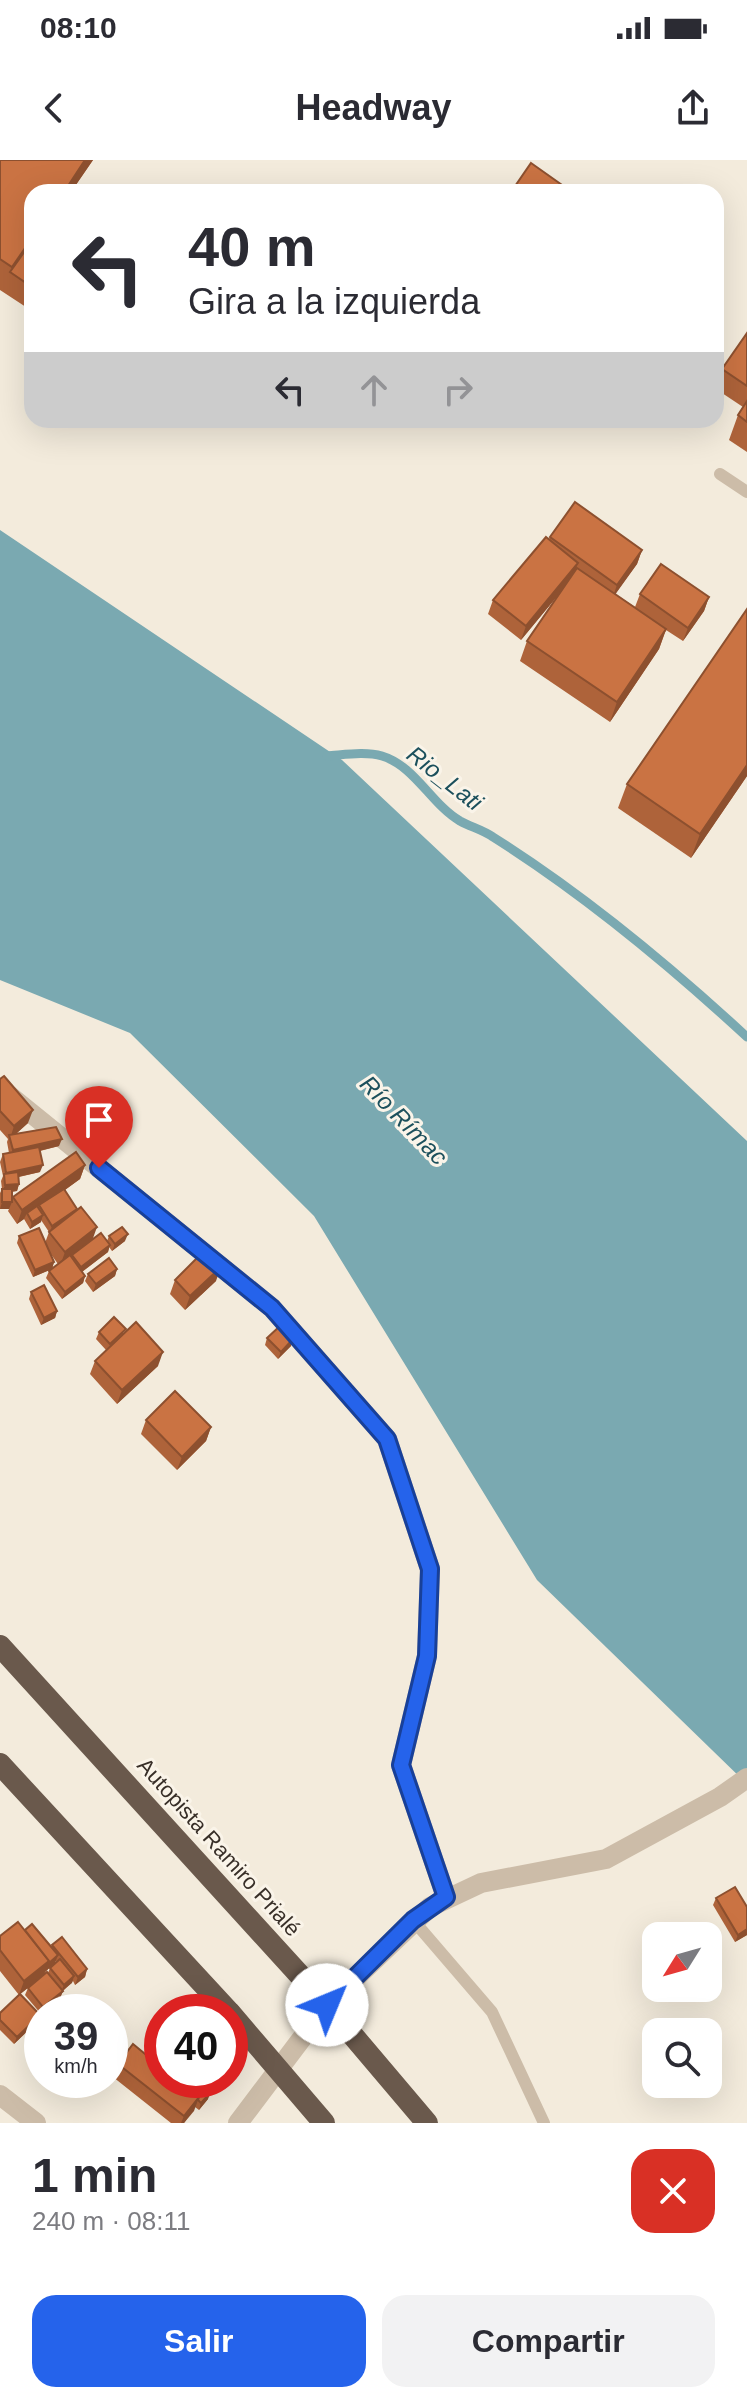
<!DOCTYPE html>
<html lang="es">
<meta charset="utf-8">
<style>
:root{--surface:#fff;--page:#f2f2f3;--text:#2b2b33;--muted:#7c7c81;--accent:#2563eb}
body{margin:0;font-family:Helvetica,sans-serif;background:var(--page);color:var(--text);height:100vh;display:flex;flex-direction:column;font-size:30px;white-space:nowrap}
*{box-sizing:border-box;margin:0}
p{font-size:26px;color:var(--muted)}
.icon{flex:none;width:44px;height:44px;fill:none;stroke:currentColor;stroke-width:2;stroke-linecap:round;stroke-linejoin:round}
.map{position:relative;height:1963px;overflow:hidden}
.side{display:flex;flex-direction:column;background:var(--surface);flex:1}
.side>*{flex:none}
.top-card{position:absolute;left:24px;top:24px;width:700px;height:244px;border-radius:24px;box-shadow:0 8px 32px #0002;background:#fff;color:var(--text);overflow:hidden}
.needle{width:52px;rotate:233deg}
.controls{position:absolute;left:642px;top:1762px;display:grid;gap:16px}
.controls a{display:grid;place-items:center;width:80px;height:80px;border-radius:16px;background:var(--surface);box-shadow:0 8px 32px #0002;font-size:40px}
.speed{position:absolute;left:24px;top:1834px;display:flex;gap:16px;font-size:40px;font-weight:700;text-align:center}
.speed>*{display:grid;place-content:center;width:104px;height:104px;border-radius:50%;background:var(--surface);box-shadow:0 8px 32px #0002;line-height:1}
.speed small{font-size:20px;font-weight:400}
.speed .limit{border:12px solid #d22;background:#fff;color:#111}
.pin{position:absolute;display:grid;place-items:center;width:68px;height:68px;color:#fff;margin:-82px -34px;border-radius:50% 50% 50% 0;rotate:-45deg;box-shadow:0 0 8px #0007}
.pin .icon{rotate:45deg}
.me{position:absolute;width:88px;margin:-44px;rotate:45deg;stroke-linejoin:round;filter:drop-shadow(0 0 6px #0008)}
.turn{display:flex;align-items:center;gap:28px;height:168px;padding:0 32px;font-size:36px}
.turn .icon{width:104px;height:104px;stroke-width:2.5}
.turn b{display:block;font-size:56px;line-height:68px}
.lanes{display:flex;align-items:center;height:76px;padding:0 32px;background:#0003;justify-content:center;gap:40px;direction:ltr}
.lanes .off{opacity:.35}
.round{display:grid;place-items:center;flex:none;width:84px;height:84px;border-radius:24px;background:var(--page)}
.head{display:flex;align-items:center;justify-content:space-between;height:136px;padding:0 32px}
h1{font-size:48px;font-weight:800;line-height:60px}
.button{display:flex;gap:16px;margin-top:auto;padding:16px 32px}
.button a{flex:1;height:92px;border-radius:24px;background:var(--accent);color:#fff;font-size:32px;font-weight:800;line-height:92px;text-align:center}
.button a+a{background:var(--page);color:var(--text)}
.status{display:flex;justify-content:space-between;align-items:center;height:56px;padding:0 40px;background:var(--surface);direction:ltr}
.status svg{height:22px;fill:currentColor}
header{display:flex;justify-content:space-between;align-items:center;height:104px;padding:0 32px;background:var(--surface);font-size:36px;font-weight:800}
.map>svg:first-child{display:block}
.water{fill:#7aa9b1}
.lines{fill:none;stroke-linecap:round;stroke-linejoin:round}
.stream{stroke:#7aa9b1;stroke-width:9}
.service{stroke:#ccbca8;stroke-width:12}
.minor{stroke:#ccbca8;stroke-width:20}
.tertiary{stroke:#ccbca8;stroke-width:20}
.trunk{stroke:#6a594c;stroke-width:22}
.wall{fill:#ae633a}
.shaded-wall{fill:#8d502f}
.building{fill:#ca7343;stroke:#8d502f;stroke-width:2}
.route-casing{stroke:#184099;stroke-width:20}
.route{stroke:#2563eb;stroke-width:14}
.labels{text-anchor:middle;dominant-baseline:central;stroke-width:6;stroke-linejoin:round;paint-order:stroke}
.street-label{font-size:22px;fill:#382f28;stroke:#faf4e9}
.water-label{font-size:24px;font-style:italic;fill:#1c505c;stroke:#faf4e9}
</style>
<div class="status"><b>08:10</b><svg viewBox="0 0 49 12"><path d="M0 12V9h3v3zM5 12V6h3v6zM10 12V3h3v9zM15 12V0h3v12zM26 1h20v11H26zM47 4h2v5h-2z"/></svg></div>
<header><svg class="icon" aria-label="back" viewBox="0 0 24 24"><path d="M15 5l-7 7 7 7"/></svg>Headway<svg class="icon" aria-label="share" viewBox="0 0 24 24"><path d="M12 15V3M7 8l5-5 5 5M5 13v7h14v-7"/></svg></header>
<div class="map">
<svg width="747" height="1963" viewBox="0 0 747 1963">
<rect width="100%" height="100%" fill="#f3ebdc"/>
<path class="water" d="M0,370l342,230 405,381v643l-210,-204 -223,-364 -184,-183 -130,-53z"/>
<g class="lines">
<path class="stream" d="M327,596c16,-1 38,-5 55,0 33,10 49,48 78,65 11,6 23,9 33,16 92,58 175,127 254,200"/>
<g class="service">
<path d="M720,314l27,18"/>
<path d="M413,1760l79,92 52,111"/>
</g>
<g class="minor">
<path d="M0,928l272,220 115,131 43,130 -3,87 -26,109 45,132"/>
<path d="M0,1935l36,28"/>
</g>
<path class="tertiary" d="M238,1963l89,-118 103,-98 51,-24 125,-24 114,-62 27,-19"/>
<g class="trunk">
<path d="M0,1486l327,359 100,118"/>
<path d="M0,1604l229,248"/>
<path d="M230,1853l94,110"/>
</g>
</g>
<g class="wall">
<path d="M0,0h93l-22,32h-39v119l-32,-21z"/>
<path d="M747,173v119l-18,-12 9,-25 5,-8 -27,-18 6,-20z"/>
<path d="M550,377l92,13 -5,14 -22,30 20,13 5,-13 69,3 -5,14 -21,30 -17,-11 -7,19 -49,73 -90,-61 7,-20 32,-47 -38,46 -33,-26 5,-14 56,-61z"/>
<path d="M747,449v167l-56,82 -73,-50 9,-24z"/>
<path d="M0,919l28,44 -12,11 43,12 -19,5v21l-21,5v7l-2,7 -5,1v8l1,-3 72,-32 -5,14 -15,11 27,49 15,2 2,-5 16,5 -13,10 -3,-4 -1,5 -26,20 3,4 -2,7 -21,16 -16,-21 3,-7 9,-7 -8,-11 4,9 -2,7 -19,8 -16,-34 2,-7 26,7 4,-11 -8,-12v2l-11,7 -6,-10 -7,5 -9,-13 1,-2h-9v-16l2,-4 -1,-8 2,-5 -3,-14 3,-8 6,-1 -2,-11 1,-3 -8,-9z"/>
<path d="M117,1109l-2,7 -22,16 -8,-11 3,-7z"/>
<path d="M175,1120l41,1 -31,29 -15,-16z"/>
<path d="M31,1132l26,19 -2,7 -14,7 -12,-26z"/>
<path d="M99,1172l25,1 34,33 -41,38 -27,-30 5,-13 11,-11 -10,-11z"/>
<path d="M267,1178l24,8 -13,13 -13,-14z"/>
<path d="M146,1260l65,7 -5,14 -29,29 -36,-36z"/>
<path d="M716,1738l31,37 -12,7 -22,-37z"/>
<path d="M25,1770l26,17 1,-2 35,24 -2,8 -10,8 -2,-4 -10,10 -3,7 -19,16 -16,-19 3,-7 20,-15 2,-5 7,-7h-1l-11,11 -1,3 -25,20 -19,-24v-35z"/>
<path d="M0,1853l37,9 -23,22 -14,-14z"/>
<path d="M118,1904l41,1 49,34 -9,11 -4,-3 -11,16h-13l-58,-46z"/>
</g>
<g class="shaded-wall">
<path d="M85,0h8l-22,32h-7z"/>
<path d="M642,390l-5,14 -25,35 5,-14z"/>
<path d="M578,403l-5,14 -52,63 5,-14z"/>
<path d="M709,437l-5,14 -21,30 5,-13z"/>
<path d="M666,469l-7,20 -49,73 7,-20z"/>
<path d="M747,605v11l-56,82 9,-24z"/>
<path d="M33,950l-5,13 -18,16 4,-13z"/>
<path d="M62,979l-3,7 -49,12 3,-8z"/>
<path d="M43,1005l-3,7 -36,8 2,-7z"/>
<path d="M85,1005l-5,14 -39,28 -2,-2 -2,5 -10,3 -3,6 -7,5 5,-14z"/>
<path d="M19,1024l-2,7 -15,1 3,-7z"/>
<path d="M2,1042h10l-3,7h-9z"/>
<path d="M77,1049l-27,24 2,-7z"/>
<path d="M43,1055l-2,7 -11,7 2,-7z"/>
<path d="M97,1067l-5,14 -20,14 -1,2 -11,9 5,-14z"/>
<path d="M128,1074l-3,7 -13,10 3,-7z"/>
<path d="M110,1085l-2,7 -29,22 2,-7z"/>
<path d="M54,1102l-2,7 -19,8 2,-7z"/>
<path d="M221,1107l-5,14 -31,29 5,-14z"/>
<path d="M117,1109l-2,7 -22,16 3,-8z"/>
<path d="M85,1116l-2,7 -21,16 3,-7z"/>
<path d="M57,1151l-2,7 -14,7 3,-7z"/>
<path d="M293,1179l-2,7 -13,13 3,-7z"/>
<path d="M163,1192l-5,14 -41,38 5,-14z"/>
<path d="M211,1267l-5,14 -29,29 5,-13z"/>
<path d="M747,1769v6l-12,7 3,-7z"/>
<path d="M58,1795l-3,8 -10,9 -1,3 -25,20 5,-14z"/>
<path d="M87,1809l-2,8 -10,8 3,-8z"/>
<path d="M74,1816l-2,7 -11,9 3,-7z"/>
<path d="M63,1831l-3,7 -19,16 2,-7z"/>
<path d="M40,1855l-3,7 -23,22 3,-7z"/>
<path d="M211,1932l-3,7 -9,11 2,-7z"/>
<path d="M199,1937l-5,14 -10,12h-3l3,-7z"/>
</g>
<g class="building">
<path d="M0,0h85l-21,32h-32v46l-20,29 -12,-8z"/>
<path d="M531,3l31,22 -5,7h-46z"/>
<path d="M32,81v46l-22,-15z"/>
<path d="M747,173v53l-25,-17z"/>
<path d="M747,241v21l-9,-7z"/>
<path d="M575,342l67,48 -25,35 -67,-48z"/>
<path d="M546,377l32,26 -52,63 -33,-26z"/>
<path d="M661,404l48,33 -21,31 -48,-34z"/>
<path d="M577,408l89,61 -49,73 -90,-61z"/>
<path d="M747,449v156l-47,69 -73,-50z"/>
<path d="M4,916l29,34 -19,16 -14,-15v-32z"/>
<path d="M56,967l6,12 -49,11 -4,-15z"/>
<path d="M39,987l4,18 -37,8 -3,-19z"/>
<path d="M76,992l9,13 -63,45 -9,-13z"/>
<path d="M18,1012l1,12 -14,1 -1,-11z"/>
<rect x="2" y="1029" width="10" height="13"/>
<path d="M64,1029l13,20 -25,17 -13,-21z"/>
<path d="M37,1046l6,9 -11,7 -5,-9z"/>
<path d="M81,1047l16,20 -32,25 -16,-20z"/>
<path d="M122,1067l6,7 -13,10 -6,-8z"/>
<path d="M39,1068l15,34 -19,8 -16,-34z"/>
<path d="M101,1073l9,12 -29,22 -9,-12z"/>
<path d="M205,1090l16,17 -31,29 -15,-16z"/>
<path d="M70,1095l15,21 -20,16 -16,-21z"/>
<path d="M109,1098l8,11 -21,15 -8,-10z"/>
<path d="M44,1125l13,26 -13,7 -13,-26z"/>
<path d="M114,1157l12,12 -16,15 -11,-12z"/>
<path d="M136,1162l27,30 -41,38 -27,-29z"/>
<path d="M280,1166l13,13 -12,13 -14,-14z"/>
<path d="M175,1231l36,36 -29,30 -36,-37z"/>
<path d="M735,1727l12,20v22l-9,6 -22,-37z"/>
<path d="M18,1762l31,39 -25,20 -24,-31v-14z"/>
<path d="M32,1764l26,31 -10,9 1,-3 -24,-31z"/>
<path d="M62,1777l25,32 -9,8 -26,-32z"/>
<path d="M60,1799l14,17 -10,9 -14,-17z"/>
<path d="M47,1812l16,19 -20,16 -15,-19z"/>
<path d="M20,1834l20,21 -23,22 -17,-17v-7z"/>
<path d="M133,1884l29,24v12h16l21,17 -15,19 -66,-52z"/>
<path d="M178,1920h18l15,12 -10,11 -3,-3 1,-3z"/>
</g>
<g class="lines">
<g class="route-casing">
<path id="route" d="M99,1008l173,140 115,131 43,130 -3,87 -26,109 45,132 -33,23 -86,85"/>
</g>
<use href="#route" class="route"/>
</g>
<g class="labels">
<g class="street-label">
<text transform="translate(219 1687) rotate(48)">Autopista Ramiro Prialé</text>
</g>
<g class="water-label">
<text transform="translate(445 618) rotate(38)">Rio_Lati</text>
<text transform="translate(404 960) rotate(46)">Río Rímac</text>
</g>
</g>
</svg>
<div class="controls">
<a><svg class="needle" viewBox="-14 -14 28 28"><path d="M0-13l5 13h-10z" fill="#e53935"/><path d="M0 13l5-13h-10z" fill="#7c7c81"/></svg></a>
<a><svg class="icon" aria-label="search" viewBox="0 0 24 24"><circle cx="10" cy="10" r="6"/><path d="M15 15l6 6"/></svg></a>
</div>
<div class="speed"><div>39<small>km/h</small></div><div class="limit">40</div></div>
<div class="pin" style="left:99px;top:1008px;background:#d93025"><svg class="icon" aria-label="arrive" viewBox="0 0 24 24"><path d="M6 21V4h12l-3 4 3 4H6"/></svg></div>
<svg class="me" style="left:327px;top:1845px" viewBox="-20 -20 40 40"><circle r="19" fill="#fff"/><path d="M0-13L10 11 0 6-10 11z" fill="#2563eb"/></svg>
<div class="top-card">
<div class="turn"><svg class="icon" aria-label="left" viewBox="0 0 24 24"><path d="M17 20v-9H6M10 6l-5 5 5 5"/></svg><div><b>40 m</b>Gira a la izquierda</div></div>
<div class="lanes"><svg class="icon" aria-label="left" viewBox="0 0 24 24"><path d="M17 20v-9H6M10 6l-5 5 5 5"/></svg><svg class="icon off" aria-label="ahead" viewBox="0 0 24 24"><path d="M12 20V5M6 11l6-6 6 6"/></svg><svg class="icon off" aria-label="right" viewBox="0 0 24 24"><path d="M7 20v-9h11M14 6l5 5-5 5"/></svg></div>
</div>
</div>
<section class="side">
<div class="head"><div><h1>1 min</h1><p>240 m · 08:11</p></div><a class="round" style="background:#d93025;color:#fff"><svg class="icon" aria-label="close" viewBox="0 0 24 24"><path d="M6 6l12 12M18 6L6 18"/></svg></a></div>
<div class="button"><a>Salir</a><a>Compartir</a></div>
</section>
